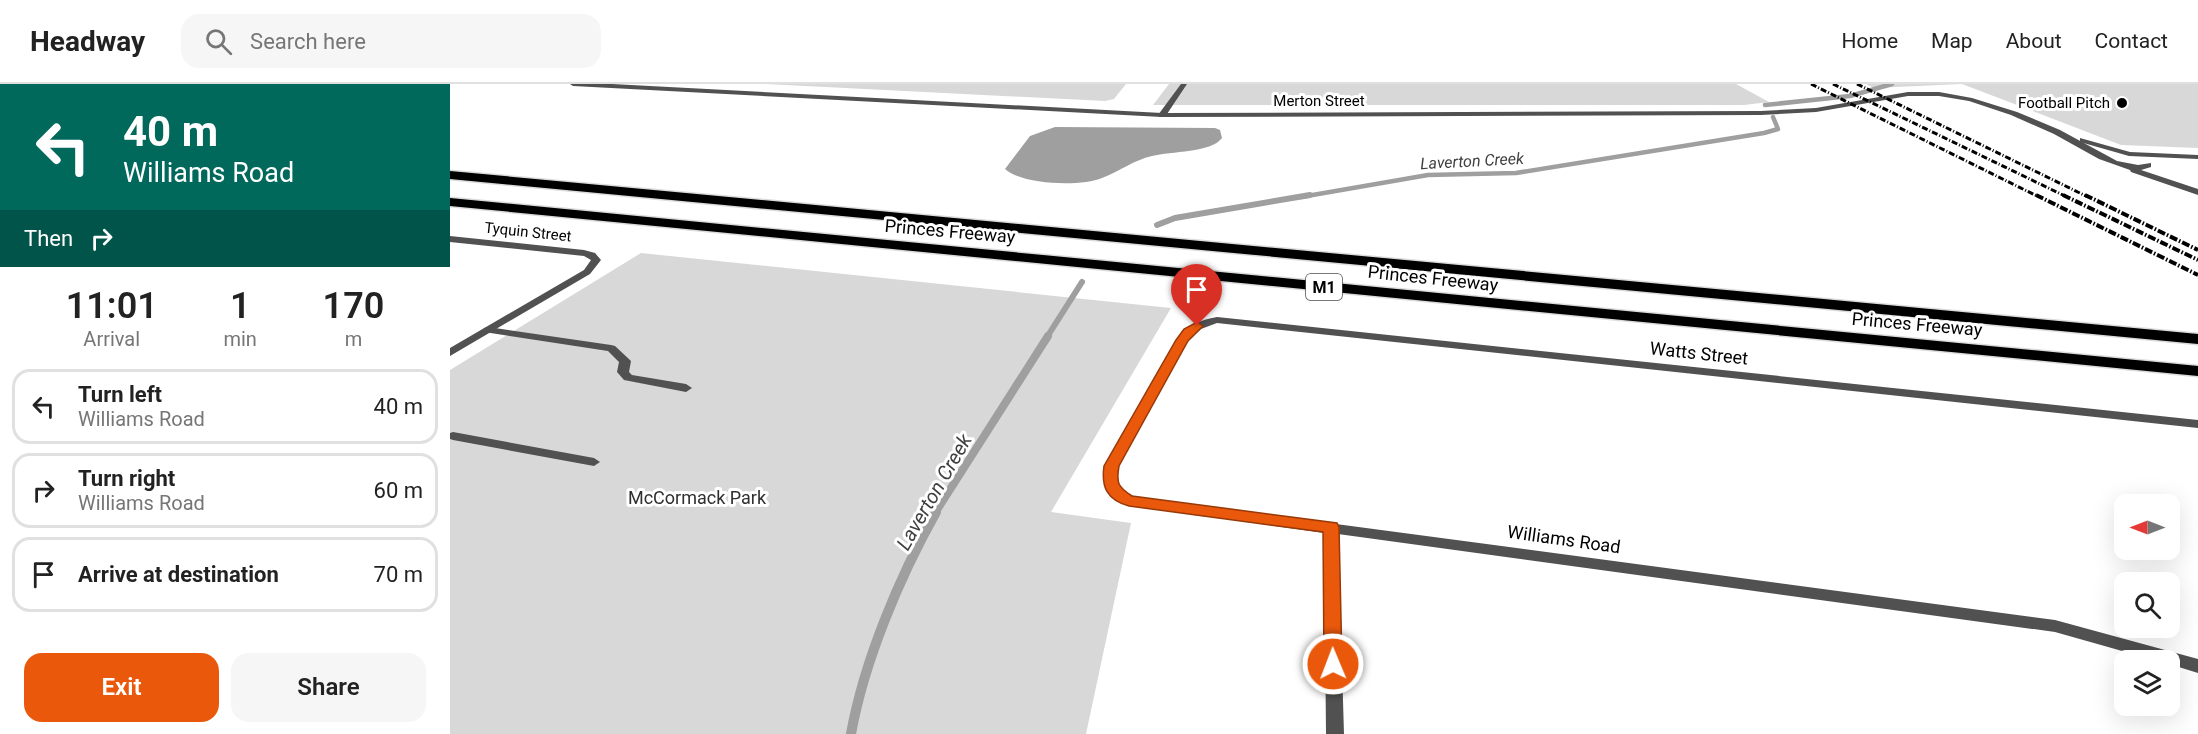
<!DOCTYPE html>
<style>
:root{--surface:#fff;--page:#f6f6f6;--text:#222;--muted:#767676;--line:#e0e0e0;--accent:#ea580c}
body{margin:0;font-family:Roboto,sans-serif;background:var(--page);color:var(--text);height:100vh;display:flex;flex-direction:column;font-size:22px;white-space:nowrap}
*{box-sizing:border-box;margin:0}
p{font-size:20px;color:var(--muted)}
.icon{flex:none;width:33px;height:33px;fill:none;stroke:currentColor;stroke-width:2;stroke-linecap:round;stroke-linejoin:round}
.map{position:relative;flex:1;overflow:hidden}
.side{display:flex;flex-direction:column;background:var(--surface);width:450px}
.side>*{flex:none}
.banner{background:#00695c;color:#fff;overflow:hidden}
.needle{width:39px;rotate:270deg}
.fabs{position:absolute;left:1664px;top:410px;display:grid;gap:12px}
.fabs a{display:grid;place-items:center;width:66px;height:66px;border-radius:12px;background:var(--surface);box-shadow:0 6px 24px #0002;font-size:30px}
.pin{position:absolute;display:grid;place-items:center;width:51px;height:51px;color:#fff;margin:-62px -26px;border-radius:50% 50% 50% 0;rotate:-45deg;box-shadow:0 0 6px #0007}
.pin .icon{rotate:45deg}
.me{position:absolute;width:66px;margin:-33px;rotate:359deg;stroke-linejoin:round;filter:drop-shadow(0 0 4px #0008)}
.turn{display:flex;align-items:center;gap:21px;height:126px;padding:0 24px;font-size:27px}
.turn .icon{width:78px;height:78px;stroke-width:2.5}
.turn b{display:block;font-size:42px;line-height:51px}
.then{display:flex;align-items:center;height:57px;padding:0 24px;background:#0003;gap:12px;font-size:22px}
.eta{display:flex;justify-content:space-evenly;align-items:center;height:102px;text-align:center}
.eta b{font-size:36px;font-weight:600;line-height:42px}
.cta{display:flex;gap:12px;margin-top:auto;padding:12px 24px}
.cta a{flex:1;height:69px;border-radius:18px;background:var(--accent);color:#fff;font-size:24px;font-weight:600;line-height:69px;text-align:center}
.cta a+a{background:var(--page);color:var(--text)}
ul{padding:0;list-style:none}
li{display:flex;align-items:center;gap:18px;height:75px;margin:0 12px 9px;padding:0 12px;border:3px solid var(--line);border-radius:18px}
li div{flex:1}
li b{display:block;font-size:22px}
li em{font-style:normal}
header{display:flex;align-items:center;gap:36px;box-sizing:border-box;height:84px;padding:0 30px;background:var(--surface);border-bottom:2px solid var(--line)}
header strong{font-size:28px}
nav{display:flex;gap:33px;margin-inline-start:auto;font-size:21px}
.search{width:420px;height:54px;background:var(--page);display:flex;align-items:center;gap:15px;box-sizing:border-box;padding:0 21px;border-radius:18px;color:var(--muted);font-size:22px}
main{display:flex;flex:1;min-height:0}
.map>svg:first-child{display:block}
.green{fill:#d8d8d8}
.water{fill:#9f9f9f}
.lines{fill:none;stroke-linecap:round;stroke-linejoin:round}
.stream-far3{stroke:#9f9f9f;stroke-width:4.5}
.stream-far2{stroke:#9f9f9f;stroke-width:6}
.stream-far1{stroke:#9f9f9f;stroke-width:8}
.stream{stroke:#9f9f9f;stroke-width:10}
.motorway-casing{stroke:#dbdbdb;stroke-width:3}
.service{fill:#515151;fill-rule:evenodd}
.minor{fill:#515151;fill-rule:evenodd}
.tertiary{fill:#515151;fill-rule:evenodd}
.motorway{fill:#000;fill-rule:evenodd}
.rail-far1{stroke:#000;stroke-width:3;stroke-dasharray:6 2 1 2;stroke-linecap:butt}
.rail{stroke:#000;stroke-width:4;stroke-dasharray:8 2 1.5 2;stroke-linecap:butt}
.route{fill:#ea580c;stroke:#983908;stroke-width:1.5}
.poi-dot{fill:#000;stroke:#fff;stroke-width:2}
.labels{text-anchor:middle;dominant-baseline:central;stroke-width:6;stroke-linejoin:round;paint-order:stroke}
.far-street-label{font-size:15px;fill:#000;stroke:#fff}
.far-poi-label{font-size:15px;fill:#000;stroke:#fff;text-anchor:end}
.far-water-label{font-size:16px;font-style:italic;fill:#404040;stroke:#fff}
.shield{fill:#fff;stroke:#4c4c4c;stroke-width:1.5}
.shield-label{font-size:16px;font-weight:bold;fill:#000}
.street-label{font-size:18px;fill:#000;stroke:#fff}
.park-label{font-size:18px;fill:#2f2f2f;stroke:#fff}
.water-label{font-size:20px;font-style:italic;fill:#404040;stroke:#fff}
</style>
<header>
<strong>Headway</strong>
<div class="search"><svg class="icon" aria-label="search" viewBox="0 0 24 24"><circle cx="10" cy="10" r="6"/><path d="M15 15l6 6"/></svg>Search here</div>
<nav><a>Home</a><a>Map</a><a>About</a><a>Contact</a></nav>
</header>
<main>
<section class="side">
<div class="banner">
<div class="turn"><svg class="icon" aria-label="left" viewBox="0 0 24 24"><path d="M17 20v-9H6M10 6l-5 5 5 5"/></svg><div><b>40 m</b>Williams Road</div></div>
<div class="then">Then<svg class="icon" aria-label="right" viewBox="0 0 24 24"><path d="M7 20v-9h11M14 6l5 5-5 5"/></svg></div>
</div>
<div class="eta">
<div><b>11:01</b><p>Arrival</p></div>
<div><b>1</b><p>min</p></div>
<div><b>170</b><p>m</p></div>
</div>
<ul>
<li><svg class="icon" aria-label="left" viewBox="0 0 24 24"><path d="M17 20v-9H6M10 6l-5 5 5 5"/></svg><div><b>Turn left</b><p>Williams Road</p></div><em>40 m</em></li>
<li><svg class="icon" aria-label="right" viewBox="0 0 24 24"><path d="M7 20v-9h11M14 6l5 5-5 5"/></svg><div><b>Turn right</b><p>Williams Road</p></div><em>60 m</em></li>
<li><svg class="icon" aria-label="arrive" viewBox="0 0 24 24"><path d="M6 21V4h12l-3 4 3 4H6"/></svg><div><b>Arrive at destination</b></div><em>70 m</em></li>
</ul>
<div class="cta"><a>Exit</a><a>Share</a></div>
</section>
<div class="map">
<svg width="1748" height="650" viewBox="0 0 1748 650">
<rect width="100%" height="100%" fill="#fff"/>
<g class="green">
<path d="M316,0h360l-12,15 -9,2z"/>
<path d="M719,0h567l33,18 -25,3h-591z"/>
<path d="M1416,0h332v64l-77,-3 -159,-61 -88,4z"/>
<path d="M191,169l530,55 -120,204 80,11 -45,211h-636v-364z"/>
</g>
<path class="water" d="M605,43l160,1 5,2 2,8c-11,15 -51,13 -70,18 -18,4 -32,15 -50,22 -21,9 -80,7 -97,-9l25,-33z"/>
<g class="lines">
<g class="stream-far3">
<path d="M1315,21l85,-9 42,-12"/>
<path d="M851,113l127,-22 88,-2 248,-40 14,-4 -5,-12"/>
</g>
<g class="stream-far2">
<path d="M707,141l18,-7 135,-23"/>
<path d="M597,253l35,-55"/>
</g>
<path class="stream-far1" d="M485,429l113,-177"/>
<path class="stream" d="M401,650c13,-73 49,-158 85,-222"/>
<g class="motorway-casing">
<g id="motorway">
<path d="M0,87l1748,163v10l-1748,-165z"/>
<path d="M0,114l1748,168v10l-1748,-170z"/>
</g>
</g>
<g class="service">
<path d="M731,0h6l-22,33h-6l-1,-2z"/>
<path d="M38,243l123,18 4,1 16,15 -2,11 3,3 54,9 6,4 -6,4 -62,-12 -7,-8 2,-10 -11,-11 -124,-19 -1,-2 1,-2z"/>
<path d="M3,348l141,26 6,4 -6,4 -141,-26 -3,-1v-6z"/>
</g>
<g class="minor">
<path d="M0,152l134,14 11,3 6,7 -11,14 -140,82v-8l134,-78 7,-10 -7,-4 -134,-14z"/>
<path d="M767,233l981,103v8l-981,-105 -16,6 -14,12 -69,125c-2,27 7,29 31,33l906,121 143,39v14l-29,-9v-4h-15l-99,-28 -717,-98 6,200h-18l-2,-201 -193,-28c-21,-6 -28,-17 -25,-39l71,-126c10,-15 23,-20 40,-23z"/>
</g>
<g class="tertiary">
<path d="M120,0h42l550,29 599,-2 55,-3 92,-16h31l33,6 45,14 43,18 57,31 21,4 13,-2v4l-10,3 57,19v6l-67,-23 -1,-2 -31,-11 -45,-25 -43,-19 -42,-14 -30,-5h-31l-92,16 -55,3 -599,2 -589,-31z"/>
<path d="M1630,54l50,14 68,3v4l-69,-3 -49,-14z"/>
</g>
<use href="#motorway" class="motorway"/>
<g class="rail-far1">
<path d="M1361,0l228,113"/>
<path d="M1383,0l234,113"/>
<path d="M1407,0l231,113"/>
</g>
<g class="rail">
<path d="M1586,111l162,80"/>
<path d="M1613,111l135,65"/>
<path d="M1635,111l113,55"/>
</g>
</g>
<path class="route" d="M747,238l6,4 -15,15 -69,125c-3,17 -1,21 13,30l205,27 2,4 3,137 -2,5 -7,3 -6,-3 -3,-5 -1,-132 -194,-26c-22,-6 -28,-19 -25,-40l72,-126 8,-11z"/>
<circle class="poi-dot" cx="1672" cy="19" r="6"/>
<g class="labels">
<g class="far-street-label">
<text x="869" y="17">Merton Street</text>
<text transform="translate(78 148) rotate(6)">Tyquin Street</text>
</g>
<g class="far-poi-label">
<text x="1660" y="19">Football Pitch</text>
</g>
<g class="far-water-label">
<text transform="translate(1022 77) rotate(-3)">Laverton Creek</text>
</g>
<rect class="shield" x="856" y="190" width="36" height="26" rx="4.5"/>
<g class="shield-label">
<text x="874" y="203">M1</text>
</g>
<g class="street-label">
<text transform="translate(500 147) rotate(5)">Princes Freeway</text>
<text transform="translate(983 194) rotate(6)">Princes Freeway</text>
<text transform="translate(1467 240) rotate(5)">Princes Freeway</text>
<text transform="translate(1249 269) rotate(6)">Watts Street</text>
<text transform="translate(1114 455) rotate(8)">Williams Road</text>
</g>
<g class="park-label">
<text x="247" y="413">McCormack Park</text>
</g>
<g class="water-label">
<text transform="translate(484 408) rotate(-60)">Laverton Creek</text>
</g>
</g>
</svg>
<div class="fabs">
<a><svg class="needle" viewBox="-14 -14 28 28"><path d="M0-13l5 13h-10z" fill="#e53935"/><path d="M0 13l5-13h-10z" fill="#767676"/></svg></a>
<a><svg class="icon" aria-label="search" viewBox="0 0 24 24"><circle cx="10" cy="10" r="6"/><path d="M15 15l6 6"/></svg></a>
<a><svg class="icon" aria-label="layers" viewBox="0 0 24 24"><path d="M12 4l9 5-9 5-9-5zM3 14l9 5 9-5"/></svg></a>
</div>
<div class="pin" style="left:747px;top:242px;background:#d93025"><svg class="icon" aria-label="arrive" viewBox="0 0 24 24"><path d="M6 21V4h12l-3 4 3 4H6"/></svg></div>
<svg class="me" style="left:883px;top:580px" viewBox="-20 -20 40 40"><circle r="17" fill="#ea580c" stroke="#fff" stroke-width="3"/><path d="M0-11L8 9 0 5-8 9z" fill="#fff"/></svg>
</div>
</main>
